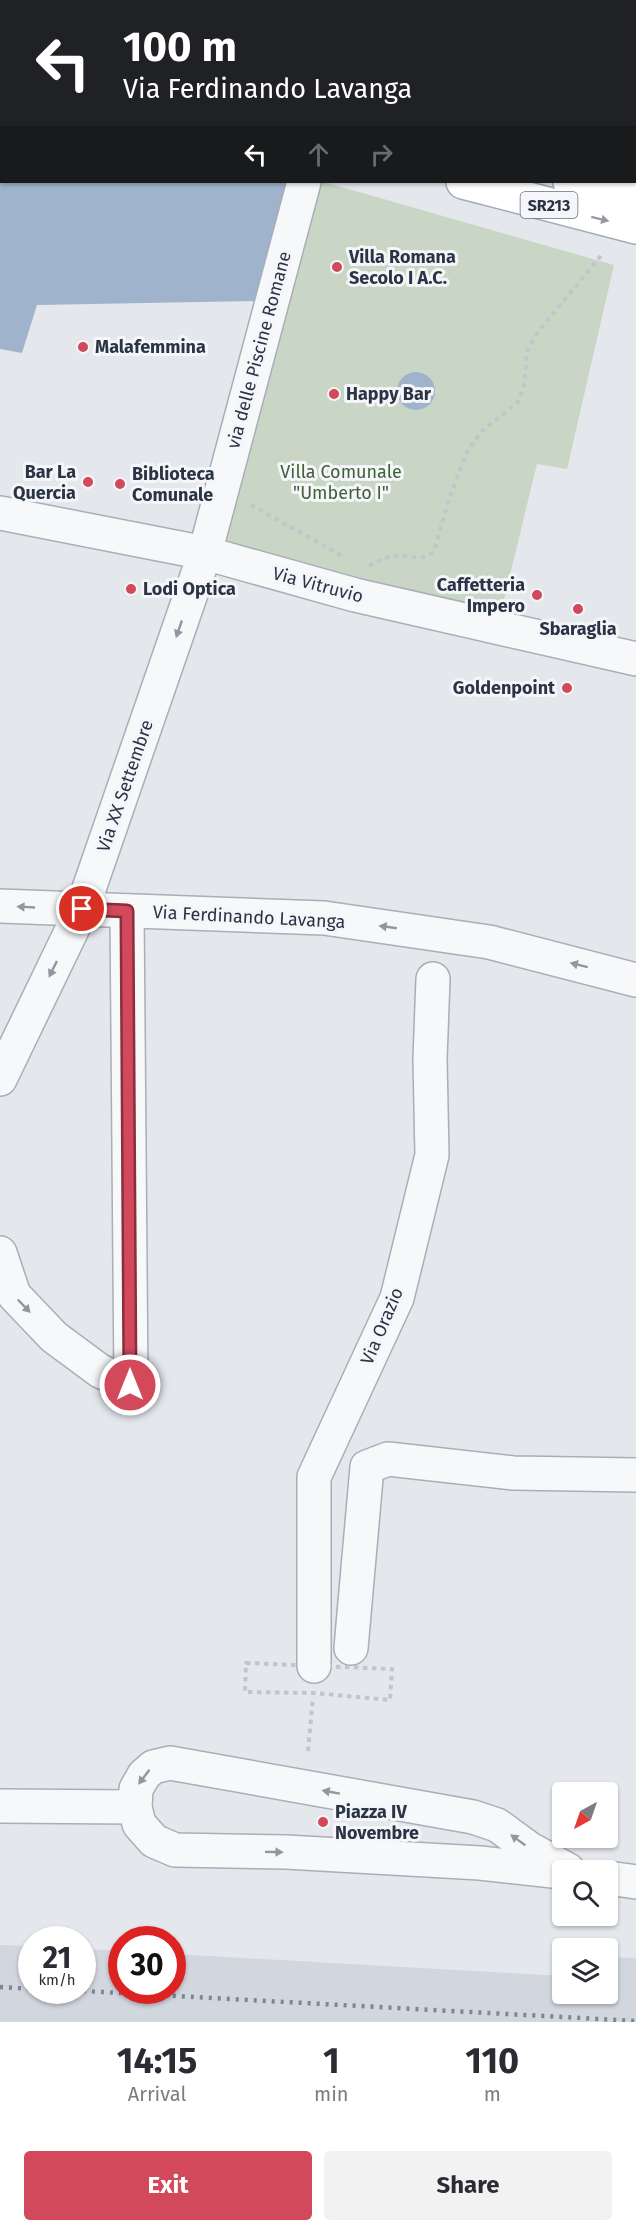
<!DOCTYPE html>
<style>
:root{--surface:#fff;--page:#f2f2f3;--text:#2b2b33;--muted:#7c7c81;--accent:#d1495b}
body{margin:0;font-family:"Fira Sans",sans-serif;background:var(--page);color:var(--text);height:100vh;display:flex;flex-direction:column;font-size:22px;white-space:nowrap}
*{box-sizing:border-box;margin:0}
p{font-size:20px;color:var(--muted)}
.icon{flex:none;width:33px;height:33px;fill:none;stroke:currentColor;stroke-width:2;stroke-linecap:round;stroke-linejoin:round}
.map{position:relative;height:2022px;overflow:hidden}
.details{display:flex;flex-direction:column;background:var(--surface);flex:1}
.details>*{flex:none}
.guide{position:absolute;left:0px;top:0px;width:636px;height:183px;box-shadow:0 2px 4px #0004;background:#202124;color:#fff;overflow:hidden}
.needle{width:39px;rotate:220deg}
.controls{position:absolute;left:552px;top:1782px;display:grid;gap:12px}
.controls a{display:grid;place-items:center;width:66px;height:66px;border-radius:6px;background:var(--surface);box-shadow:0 2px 4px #0004;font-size:30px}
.speed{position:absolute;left:18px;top:1926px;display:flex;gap:12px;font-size:30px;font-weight:700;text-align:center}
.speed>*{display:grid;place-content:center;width:78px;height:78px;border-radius:50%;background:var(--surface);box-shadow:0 2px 4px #0004;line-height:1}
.speed small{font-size:15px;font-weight:400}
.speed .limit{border:9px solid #d22;background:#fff;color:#111}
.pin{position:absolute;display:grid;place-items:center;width:51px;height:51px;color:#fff;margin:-26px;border:3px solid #fff;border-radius:50%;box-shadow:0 2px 6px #0007}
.me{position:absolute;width:66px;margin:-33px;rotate:0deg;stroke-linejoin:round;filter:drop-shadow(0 0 4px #0008)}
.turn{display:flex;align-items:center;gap:21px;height:126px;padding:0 24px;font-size:27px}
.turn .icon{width:78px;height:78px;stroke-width:2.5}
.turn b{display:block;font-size:42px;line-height:51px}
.lanes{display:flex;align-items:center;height:57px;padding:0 24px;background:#0003;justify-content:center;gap:30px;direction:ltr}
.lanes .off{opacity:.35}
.eta{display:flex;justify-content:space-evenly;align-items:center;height:102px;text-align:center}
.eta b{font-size:36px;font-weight:700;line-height:42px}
.button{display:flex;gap:12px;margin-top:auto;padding:12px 24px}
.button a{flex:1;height:69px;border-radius:6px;background:var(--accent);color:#fff;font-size:24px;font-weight:700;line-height:69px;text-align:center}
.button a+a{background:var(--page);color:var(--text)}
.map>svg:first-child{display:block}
.built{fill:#d2d6de}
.green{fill:#c9d6c5;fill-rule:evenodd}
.water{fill:#9fb4cc}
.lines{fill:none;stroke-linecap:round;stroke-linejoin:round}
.minor-casing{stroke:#a9aeb7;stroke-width:36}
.major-casing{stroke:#a3abb8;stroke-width:36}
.path{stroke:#c2c5cb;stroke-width:4;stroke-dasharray:4.5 4.5;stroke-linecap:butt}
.minor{stroke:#f7f8fa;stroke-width:33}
.major{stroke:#fff;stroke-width:33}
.rail{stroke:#7d8696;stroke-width:4.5;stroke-dasharray:3 6;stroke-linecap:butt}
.oneway{fill:#959aa2}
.oneway2{fill:#9196a0}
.route-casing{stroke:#882f3b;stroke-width:15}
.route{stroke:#d1495b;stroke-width:10}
.poi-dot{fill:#d1495b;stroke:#f4f6f9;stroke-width:2}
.labels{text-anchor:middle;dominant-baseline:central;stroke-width:6;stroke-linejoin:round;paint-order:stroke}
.shield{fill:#f4f6f9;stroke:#676e7b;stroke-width:1.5}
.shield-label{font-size:16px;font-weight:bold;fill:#2b3445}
.poi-label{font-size:18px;font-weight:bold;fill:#2b3445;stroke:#f4f6f9;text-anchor:start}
.street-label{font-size:18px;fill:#2b3445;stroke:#f4f6f9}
.park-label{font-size:18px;fill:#3f6138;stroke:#f4f6f9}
</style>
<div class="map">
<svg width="636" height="2022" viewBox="0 0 636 2022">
<rect width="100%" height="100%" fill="#e4e7ec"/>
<path class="built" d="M0,1945l31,1 1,44h50l1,-41 38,2 1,39h50l1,-36 389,22v18h46v-37l28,1v64h-636z"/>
<path class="green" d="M314,182h10l290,83 -47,204 -30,-5 -38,156 -278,-65zM419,371l11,7 -8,31c-13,2 -21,-3 -25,-14z"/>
<g class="water">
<path d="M121,0h515v77l-2,-75z"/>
<path d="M0,141l2,41h291l-34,119 -222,4 -15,48 -22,-4z"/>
<circle cx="416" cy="391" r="19"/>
</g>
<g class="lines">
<g class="minor-casing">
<g id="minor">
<path d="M13,0l5,2"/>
<path d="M0,513l205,40 150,42 281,64"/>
<path d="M0,906l324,12 165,24 147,38"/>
<path d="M0,1079l82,-170 123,-356 99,-371"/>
<path d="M0,1253l14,42 40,42 46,34 31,14 -4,-474"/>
<path d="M351,1648l16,-181 21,-8 125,14 123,2"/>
<path d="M314,1666v-189l83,-179 35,-143 -2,-96 3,-80"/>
<path d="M0,1806l135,1"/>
<path d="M562,1872l-82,-9 -194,-11 -111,-2 -21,-9 -15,-17 -4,-17 1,-18 8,-14 9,-8 17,-4 303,54 24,8 33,24 38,21"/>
<path d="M608,1878l28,4"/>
</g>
</g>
<g class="major-casing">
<g id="major">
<path d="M0,83h2"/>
<path d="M0,109h2"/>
<path d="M463,182l173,45"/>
<path d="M570,182l66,16"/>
</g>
</g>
<g class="path">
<path d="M251,505l88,49 3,5"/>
<path d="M369,566c7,-4 15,-8 23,-10 15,-2 30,7 42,-5l15,-52 18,-47 13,-19 38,-31 6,-16 3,-35 10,-18 67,-81"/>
<path d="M246,1663l146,6 -2,31 -76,-7 -69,-1z"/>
<path d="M308,1751l5,-54"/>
</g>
<use href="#minor" class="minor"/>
<use href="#major" class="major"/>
<g class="rail">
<path d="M0,1987l32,2"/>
<path d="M65,1990l571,31"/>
</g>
</g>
<defs><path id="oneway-solid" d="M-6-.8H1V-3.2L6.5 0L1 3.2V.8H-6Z" transform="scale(1.5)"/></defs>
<use class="oneway" href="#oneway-solid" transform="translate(600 219) rotate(14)"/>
<g class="oneway2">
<use href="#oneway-solid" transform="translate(179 629) rotate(109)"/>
<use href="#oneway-solid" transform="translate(26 907) rotate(-177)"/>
<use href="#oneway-solid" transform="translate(388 927) rotate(-172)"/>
<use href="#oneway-solid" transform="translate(579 965) rotate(-166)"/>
<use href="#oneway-solid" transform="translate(53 969) rotate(116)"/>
<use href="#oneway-solid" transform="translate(24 1306) rotate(46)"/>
<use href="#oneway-solid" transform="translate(144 1777) rotate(127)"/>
<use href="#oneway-solid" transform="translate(331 1792) rotate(-170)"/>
<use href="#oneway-solid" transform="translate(518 1840) rotate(-144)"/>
<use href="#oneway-solid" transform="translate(274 1852) rotate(1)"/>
</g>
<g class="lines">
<g class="route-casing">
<path id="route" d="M82,909l45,2 3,474"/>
</g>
<use href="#route" class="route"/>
</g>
<g class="poi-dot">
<circle cx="337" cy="267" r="6"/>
<circle cx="83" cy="347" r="6"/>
<circle cx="334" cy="394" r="6"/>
<circle cx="88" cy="482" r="6"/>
<circle cx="120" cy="484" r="6"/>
<circle cx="131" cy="589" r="6"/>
<circle cx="537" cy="595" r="6"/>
<circle cx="578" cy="609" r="6"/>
<circle cx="567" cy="688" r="6"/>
<circle cx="323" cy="1822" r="6"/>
</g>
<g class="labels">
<rect class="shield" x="520.5" y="192" width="57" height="26" rx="4.5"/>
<g class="shield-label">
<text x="549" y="205">SR213</text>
</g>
<g class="poi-label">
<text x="349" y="257">Villa Romana<tspan x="349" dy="21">Secolo I A.C.</tspan></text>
<text x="95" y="347">Malafemmina</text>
<text x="346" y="394">Happy Bar</text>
<text x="76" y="472" text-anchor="end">Bar La<tspan x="76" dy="21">Quercia</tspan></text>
<text x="132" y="474">Biblioteca<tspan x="132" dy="21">Comunale</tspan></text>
<text x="525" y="585" text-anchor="end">Caffetteria<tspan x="525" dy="21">Impero</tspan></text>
<text x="143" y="589">Lodi Optica</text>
<text x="578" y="629" text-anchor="middle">Sbaraglia</text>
<text x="555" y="688" text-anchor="end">Goldenpoint</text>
<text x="335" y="1812">Piazza IV<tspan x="335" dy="21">Novembre</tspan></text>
</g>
<g class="street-label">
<text transform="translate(259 350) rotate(-75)">via delle Piscine Romane</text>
<text transform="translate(318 585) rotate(15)">Via Vitruvio</text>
<text transform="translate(125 786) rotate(-71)">Via XX Settembre</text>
<text transform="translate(249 917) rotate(3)">Via Ferdinando Lavanga</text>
<text transform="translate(382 1326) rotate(-67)">Via Orazio</text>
</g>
<g class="park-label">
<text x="341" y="472">Villa Comunale<tspan x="341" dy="21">"Umberto I"</tspan></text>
</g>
</g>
</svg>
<div class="controls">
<a><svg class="needle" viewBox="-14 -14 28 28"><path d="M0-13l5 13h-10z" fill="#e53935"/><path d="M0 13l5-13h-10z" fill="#7c7c81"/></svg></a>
<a><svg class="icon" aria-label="search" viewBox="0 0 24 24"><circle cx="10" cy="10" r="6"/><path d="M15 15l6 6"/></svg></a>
<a><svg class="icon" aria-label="layers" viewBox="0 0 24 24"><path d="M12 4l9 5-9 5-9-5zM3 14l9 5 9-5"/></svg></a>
</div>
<div class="speed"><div>21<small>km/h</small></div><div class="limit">30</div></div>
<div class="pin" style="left:82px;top:909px;background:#d93025"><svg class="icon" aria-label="arrive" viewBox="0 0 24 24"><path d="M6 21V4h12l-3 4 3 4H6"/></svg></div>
<svg class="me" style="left:130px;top:1385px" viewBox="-20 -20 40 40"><circle r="17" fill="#d1495b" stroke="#fff" stroke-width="3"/><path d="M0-11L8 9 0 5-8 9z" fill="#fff"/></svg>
<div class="guide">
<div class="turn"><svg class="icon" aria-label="left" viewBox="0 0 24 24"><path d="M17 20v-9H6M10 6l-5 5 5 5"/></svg><div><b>100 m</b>Via Ferdinando Lavanga</div></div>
<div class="lanes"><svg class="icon" aria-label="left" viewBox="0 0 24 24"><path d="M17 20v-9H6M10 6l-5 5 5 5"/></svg><svg class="icon off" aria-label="ahead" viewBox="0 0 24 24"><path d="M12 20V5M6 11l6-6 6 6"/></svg><svg class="icon off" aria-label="right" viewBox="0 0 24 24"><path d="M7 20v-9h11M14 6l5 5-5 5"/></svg></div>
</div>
</div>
<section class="details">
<div class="eta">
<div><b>14:15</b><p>Arrival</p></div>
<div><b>1</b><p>min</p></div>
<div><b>110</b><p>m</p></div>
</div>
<div class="button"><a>Exit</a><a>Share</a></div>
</section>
